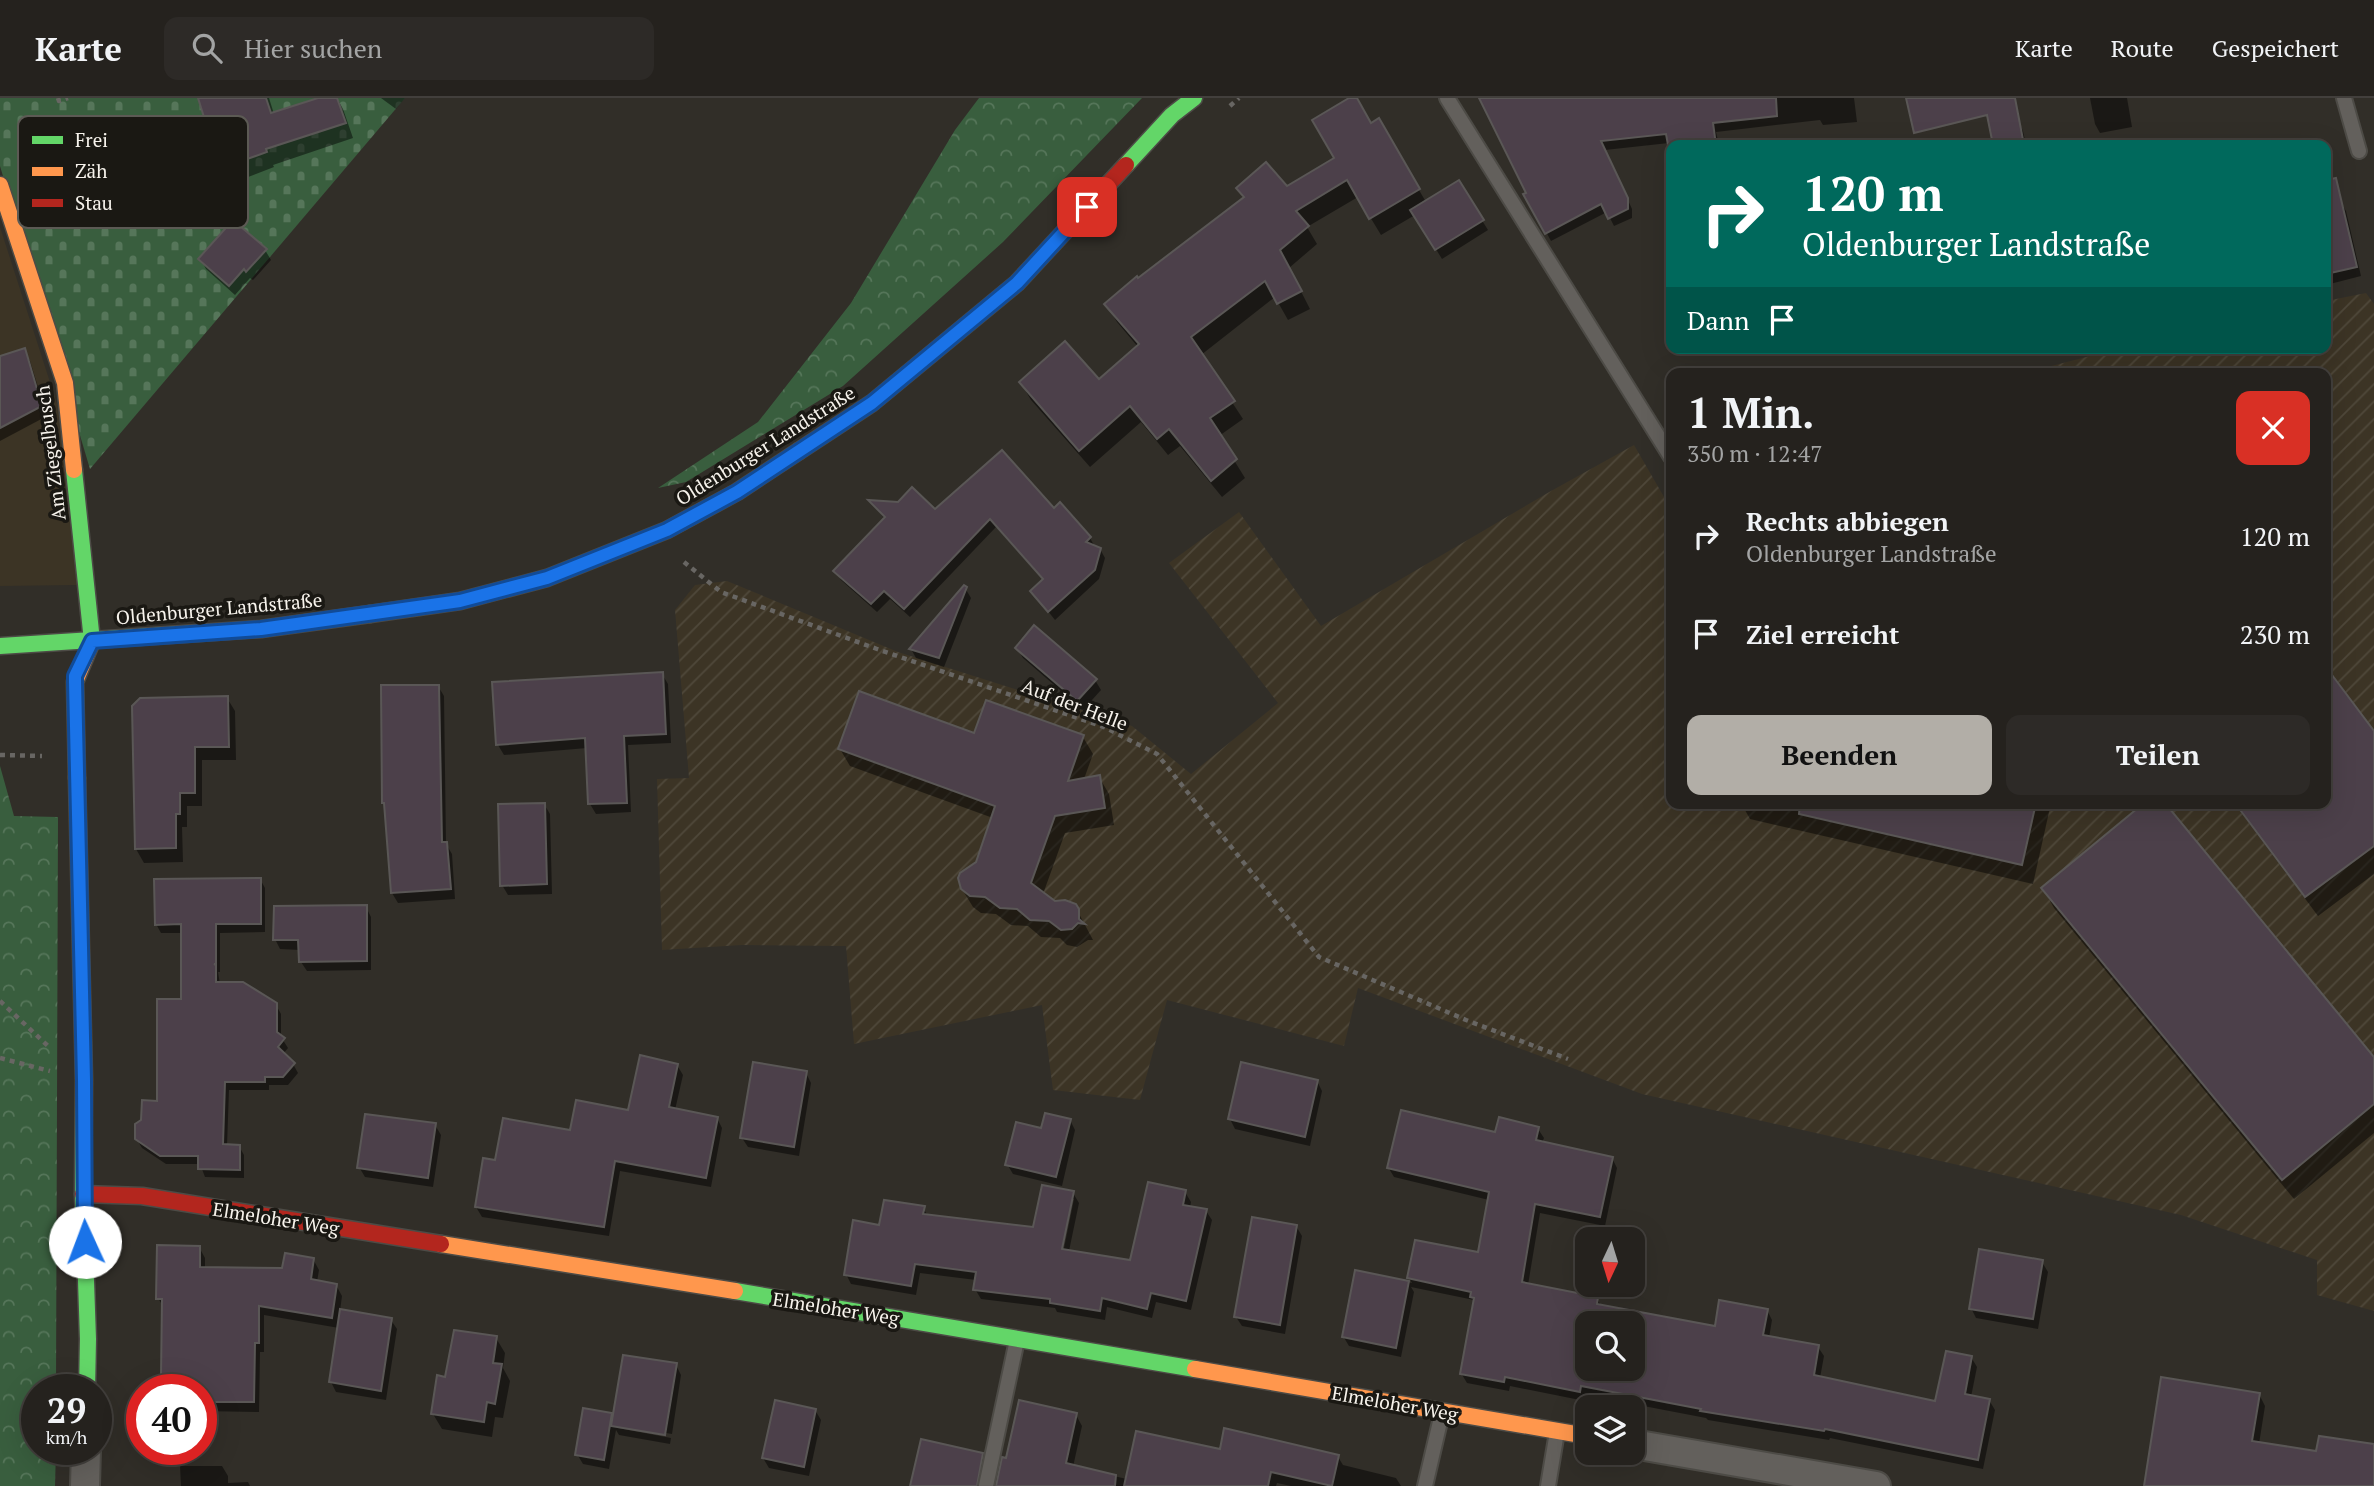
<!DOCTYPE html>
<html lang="de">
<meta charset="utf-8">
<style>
:root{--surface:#25221e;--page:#2d2a27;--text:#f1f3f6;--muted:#a3a4a4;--line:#423f3c;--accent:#b2aea7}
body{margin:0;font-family:"PT Serif",serif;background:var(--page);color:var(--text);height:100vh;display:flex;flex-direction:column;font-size:26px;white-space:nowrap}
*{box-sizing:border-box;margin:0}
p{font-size:23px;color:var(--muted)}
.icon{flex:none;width:38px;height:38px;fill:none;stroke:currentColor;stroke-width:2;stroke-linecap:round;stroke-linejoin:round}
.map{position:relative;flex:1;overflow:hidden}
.sheet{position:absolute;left:1666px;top:270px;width:665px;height:441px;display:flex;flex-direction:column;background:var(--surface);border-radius:14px;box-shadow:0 7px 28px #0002,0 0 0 2px var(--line)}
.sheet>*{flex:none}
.top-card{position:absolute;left:1666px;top:42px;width:665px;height:214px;border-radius:14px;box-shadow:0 7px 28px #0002,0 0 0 2px var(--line);background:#00695c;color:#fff;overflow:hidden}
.needle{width:46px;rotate:184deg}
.tools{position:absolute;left:1575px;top:1129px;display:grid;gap:14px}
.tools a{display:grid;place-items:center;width:70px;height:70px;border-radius:14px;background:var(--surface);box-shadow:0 7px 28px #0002,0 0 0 2px var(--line);font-size:35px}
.speed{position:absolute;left:21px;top:1276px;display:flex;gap:14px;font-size:35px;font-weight:700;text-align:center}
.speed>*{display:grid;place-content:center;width:91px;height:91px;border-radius:50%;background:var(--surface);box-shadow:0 7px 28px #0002,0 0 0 2px var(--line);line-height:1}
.speed small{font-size:18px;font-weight:400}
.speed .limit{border:10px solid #d22;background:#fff;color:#111}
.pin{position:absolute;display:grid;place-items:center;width:60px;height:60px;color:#fff;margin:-30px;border-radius:14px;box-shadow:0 4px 10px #0006}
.me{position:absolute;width:77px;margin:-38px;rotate:358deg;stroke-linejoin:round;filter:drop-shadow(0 0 5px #0008)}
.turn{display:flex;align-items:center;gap:24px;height:147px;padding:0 21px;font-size:32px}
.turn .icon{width:91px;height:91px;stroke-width:2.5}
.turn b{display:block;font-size:49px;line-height:60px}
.then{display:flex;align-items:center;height:66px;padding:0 21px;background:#0003;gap:14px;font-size:26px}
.round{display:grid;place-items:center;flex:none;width:74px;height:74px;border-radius:14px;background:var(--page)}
.headline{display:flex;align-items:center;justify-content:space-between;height:119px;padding:0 21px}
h1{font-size:42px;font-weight:800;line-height:52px}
.action{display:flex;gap:14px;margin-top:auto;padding:14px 21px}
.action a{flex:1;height:80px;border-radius:14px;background:var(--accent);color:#111;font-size:28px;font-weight:800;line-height:80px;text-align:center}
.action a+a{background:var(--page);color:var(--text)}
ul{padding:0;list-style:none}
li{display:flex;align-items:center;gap:21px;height:98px;padding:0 21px}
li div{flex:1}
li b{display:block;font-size:26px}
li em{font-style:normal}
header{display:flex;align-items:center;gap:42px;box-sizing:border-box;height:98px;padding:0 35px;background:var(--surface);border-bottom:2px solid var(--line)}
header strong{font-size:33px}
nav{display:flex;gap:38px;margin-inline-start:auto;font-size:24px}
.search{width:490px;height:63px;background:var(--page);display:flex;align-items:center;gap:18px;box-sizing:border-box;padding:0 24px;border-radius:14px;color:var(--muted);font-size:26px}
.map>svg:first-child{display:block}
.built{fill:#3c3425}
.industrial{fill:url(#industrial-furrows)}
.forest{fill:url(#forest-crowns)}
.cemetery{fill:url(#cemetery-stones)}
.shadow{fill:#0007;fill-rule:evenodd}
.building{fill:#4c404a;stroke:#5a5756;stroke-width:2;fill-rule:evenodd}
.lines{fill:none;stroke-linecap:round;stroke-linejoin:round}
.lane-casing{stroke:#4d4b46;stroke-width:18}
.street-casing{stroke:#4d4b46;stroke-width:32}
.fast-casing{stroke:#4d4b46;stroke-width:19}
.slow-casing{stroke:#4d4b46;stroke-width:19}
.jam-casing{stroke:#4d4b46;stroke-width:19}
.path{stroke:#686663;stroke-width:4.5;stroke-dasharray:5 5;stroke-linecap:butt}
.lane{stroke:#63605c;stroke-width:14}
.street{stroke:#63605c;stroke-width:28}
.fast{stroke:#63d668;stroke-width:16}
.slow{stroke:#ff974d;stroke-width:16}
.jam{stroke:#b3261e;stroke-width:16}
.route-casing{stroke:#114b97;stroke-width:18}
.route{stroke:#1a73e8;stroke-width:12}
.labels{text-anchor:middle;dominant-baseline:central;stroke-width:7;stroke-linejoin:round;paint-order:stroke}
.street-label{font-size:19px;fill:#f7f3ec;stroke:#1a1813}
.key{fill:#1a1813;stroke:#5c5a54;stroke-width:2}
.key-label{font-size:19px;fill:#f7f3ec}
</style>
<header>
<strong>Karte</strong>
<div class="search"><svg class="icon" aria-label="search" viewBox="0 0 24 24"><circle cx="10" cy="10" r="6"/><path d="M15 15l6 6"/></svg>Hier suchen</div>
<nav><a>Karte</a><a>Route</a><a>Gespeichert</a></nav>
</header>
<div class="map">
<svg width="2374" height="1388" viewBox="0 0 2374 1388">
<defs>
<pattern id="industrial-furrows" width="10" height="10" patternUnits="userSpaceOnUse" patternTransform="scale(1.75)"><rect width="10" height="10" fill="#3c3425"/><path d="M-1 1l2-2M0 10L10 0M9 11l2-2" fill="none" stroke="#4f483a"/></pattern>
<pattern id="forest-crowns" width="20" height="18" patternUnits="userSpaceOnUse" patternTransform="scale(1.75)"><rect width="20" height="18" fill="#395e3e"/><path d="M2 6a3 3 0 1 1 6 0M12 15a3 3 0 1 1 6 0" fill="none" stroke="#56765a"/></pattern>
<pattern id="cemetery-stones" width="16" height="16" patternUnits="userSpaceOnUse" patternTransform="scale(1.75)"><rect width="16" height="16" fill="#395e3e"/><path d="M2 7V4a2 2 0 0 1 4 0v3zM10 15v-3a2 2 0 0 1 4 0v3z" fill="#56765a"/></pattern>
</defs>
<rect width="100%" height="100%" fill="#312e28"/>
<path class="built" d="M0,129l59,183 18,175 -77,1z"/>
<path class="industrial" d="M2366,195l8,11v1007l-57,-16v-35l-136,-45 -539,-121 -284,-106 -14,58 -177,-46 -27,100 -87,-10 -11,-85 -188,39 -8,-98 -104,-1 -80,5 -5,-171 32,-1 -14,-168 20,-25 32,-4 171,71 234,74 59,48 87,-71 -109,-140 70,-51 82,114 230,-135 83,-46 37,64v294h655v-430h-302l97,-25h205v-47z"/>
<g class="forest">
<path d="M979,0h163l-139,144 -160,144 -157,96 -28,6 100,-66 93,-119 104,-173z"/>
<path d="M0,668l14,50 44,1 -2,572 -19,1v59h19l-1,37h-55z"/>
</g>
<path class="cemetery" d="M0,0h405l-315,371 -90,-303z"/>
<g class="shadow">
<path d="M200,0h69l5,16 50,-16h13l6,11 10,29 -80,27 1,2 -44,17 -8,-15z"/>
<path d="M381,0h24l-9,11z"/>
<path d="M1353,0l18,27 7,-5 48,82 32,-20 30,48 -46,29 -27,-44 -34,20 -23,-38 -51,30 10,17 -28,24 21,41 -22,11 -13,-23 -74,58 42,64 -24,17 26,42 -23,19 -42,-51 -12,9 -27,-33 -51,45 -59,-67 -10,-17 78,-2 39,-34 -21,-25 -10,-17 137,-106 -6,-11h48l50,-30z"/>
<path d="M1481,0h373l3,24 -34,3 -3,-5 -104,12 3,13h-48v11l-2,-13 -64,7 27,59v9l-18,8 -7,-14 -56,29 -25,-46 2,-1z"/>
<path d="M2090,0h37l5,29 -32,6 -5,-9z"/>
<path d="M2018,23l5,10 3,14h-31l-3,-16z"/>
<path d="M2340,103l6,10 15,65 -35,9v-80z"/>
<path d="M265,152l6,10 -18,20 -3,-2 -15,17 -29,-26 -5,-10z"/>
<path d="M24,253l6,10 17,55 -47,25v-83z"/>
<path d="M871,404l64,9 119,-1 36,28 5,9 5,2 5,9 -6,21 -44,41 -23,-29 12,-10 -48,-54 -86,90 -20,-18 -13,13 -36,-32 -5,-9 49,-52z"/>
<path d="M965,490l6,10 -27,69 -28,-9 -5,-9z"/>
<path d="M1017,550l78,32 6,10 -18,20 -60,-52z"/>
<path d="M2326,572l48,64v140l-56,42 -84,-113h92z"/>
<path d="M662,576l6,10 3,59 -43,2 3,67 -35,2 -6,-10 -3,-56 -83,7 -6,-10z"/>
<path d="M438,588l6,10 2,148 6,10 3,45 -57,4 -6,-10 -6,-86 -3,-5z"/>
<path d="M227,600l8,13 1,49h-34v46h-15v21h-5l1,35 -39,1 -8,-14 -2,-142z"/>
<path d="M975,637l108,2 10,17 -9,25 15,-2 10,17 5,31 -49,8 -22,61 12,9 22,7 16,30h-5l-11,7 -10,-2 -7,-7 -19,-1 -13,-11 -17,-1 -15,-11 -15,-1 -8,-6 -11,-18 15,-26 16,-45 -143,-52 -10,-17z"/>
<path d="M1741,705h310l-18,81 -283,-65z"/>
<path d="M544,706l6,10 2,80 -44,1 -6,-10z"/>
<path d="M260,781l5,9v44l-45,1v39h-2l2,12 56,21 5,9v23l7,11 -5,6 10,10 5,9 -10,12h-19v5h-40l-2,56h12l5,9v23l-39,-1 -5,-13h-34l-24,-16 -6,-10 23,-36 23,-101 1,-68h-22l-5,-9z"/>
<path d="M2043,790l331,172v73l-80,66 -240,-291z"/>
<path d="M366,809l5,10v53l-64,1 -6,-9 -1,-12 -20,-1 -5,-10z"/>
<path d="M677,967l6,10 -8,35 42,8 5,10 -11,59 -91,-16 -11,65 -127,-19 -6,-10 21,-45 75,-30 58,-20z"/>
<path d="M806,975l5,10 -12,73 -51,-9 -6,-9z"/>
<path d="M1317,983l5,10 -12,55 -75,-17 -5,-10z"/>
<path d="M1070,1022l5,10 -13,56 -49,-12 -6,-10 35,-34z"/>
<path d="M435,1027l6,10 -8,52 -68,-10 -6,-10z"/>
<path d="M1538,1031l6,9 -2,5 70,15 5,10 -12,58 -65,-13 -12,72 69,13 4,8 115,22 51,-18 5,10 -3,18 49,9 6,9 -4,22 117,25 34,-46 6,10 -6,30 18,3 6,10 -12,59 -153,-31 -1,2 -121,-20 -2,-2 -120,-23 -1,6 -75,-15 -1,5 -42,-8 -6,-10 14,-71 -1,-2 -63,-13 3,5 -13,65 -52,-11 -6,-10 13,-64 56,11 -3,-5 70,-24 10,-54 -95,-23 -6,-10 108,-32zM1587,1225h46v45h-46z"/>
<path d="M1185,1094l6,10 -1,6 16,3 6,9 -21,90 -35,-8 -4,16 -45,-11 -2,13 -48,-8 -2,-4 -74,-9 -6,-10 1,-9 -56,-7 -4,22 -65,-11 -5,-10 35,-47 42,-19 5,8 106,13 39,-36 6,10 -10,48 62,11zM1071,1101h3l-12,59 -3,-1z"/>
<path d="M1296,1128l6,10 -17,98 -43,-8 -6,-9z"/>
<path d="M199,1149l6,11v11l79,1 29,-11 6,11 -2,12 19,3 6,11 -2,15 51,9 6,9 -11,71 -50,-8 -5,-10 8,-54 -75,-13v37h-4l-1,60 -58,-1v-21l-35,-9 -3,-5 1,-68 -6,-10z"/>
<path d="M2042,1164l6,10 -10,57 -62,-11 -5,-10z"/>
<path d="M496,1240l9,15 -2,15 7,13 -7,37 -8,-1 -3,20 -50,-8 -9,-15 14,-35z"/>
<path d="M676,1267l5,10 -9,59 -54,-9v3l53,10 -1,6 -51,-9 -3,-5 -7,39 -26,-5 -6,-10 34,-40 3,6z"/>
<path d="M2259,1296l6,12 -6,38 59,9 56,-7v40h-227z"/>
<path d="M815,1312l6,10 -12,56 -40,-8 -6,-10z"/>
<path d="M1076,1317l6,11 -9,41 54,12 94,-28 117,6 5,8 53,13 5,8h-110l-14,-3 -1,3h-279l11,-26z"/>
<path d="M982,1357l7,11 -5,20h-72z"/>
<path d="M180,1368h42l6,10v7l20,-1 2,4h-69z"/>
</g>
<g class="building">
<path d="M198,0h68l5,15 47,-15h19l9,25 -80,26 1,3 -37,13h-11z"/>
<path d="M1349,0h8l14,25 8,-5 41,71 -51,30 -22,-39 -51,31 13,15 -29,24 22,41 -25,13 -12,-23 -74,56 44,64 -25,17 27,41 -26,22 -42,-52 -12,10 -27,-33 -51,45 -60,-69 46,-41 34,38 40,-35 -35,-40 33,-28 1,2 106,-81 -8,-9 30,-26 21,24 47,-28 -22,-38z"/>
<path d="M1479,0h297l1,18 -64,7 3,22h-48l-2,-11 -65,7 27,57v11l-20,10 -7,-15 -56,30 -22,-40 3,-1z"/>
<path d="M1906,0h109l9,47h-31l-6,-30 -73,18z"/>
<path d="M2336,80l21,89 -31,7v-94z"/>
<path d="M1459,82l25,40 -49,30 -25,-40z"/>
<path d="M233,122l34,29 -21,23 -2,-3 -15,17 -31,-27z"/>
<path d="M25,250l17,58 -42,22v-72z"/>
<path d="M1002,352l52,58 6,-6 31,35 -5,5 15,6 -6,22 -47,42 -18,-21 13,-12 -53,-60 -86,90 -20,-18 -13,13 -38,-33 52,-54 -17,-17 30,2 14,-15 23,22z"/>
<path d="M964,487l3,2 -28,71 -30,-9z"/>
<path d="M1034,527l63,54 -20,22 -62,-53z"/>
<path d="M2326,569l48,64v115l-69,51 -70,-94h91z"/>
<path d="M663,574l3,62 -42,2 3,67 -39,1 -3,-66 -89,7 -4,-63z"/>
<path d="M381,587h58l3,157h5l4,47 -60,4 -7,-90h-2z"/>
<path d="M859,593l115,42 12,-33 98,35 -16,46 32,-6 5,33 -50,8 -24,67 24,18 10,-1 11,4 3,5v10l6,5 -7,-1 -6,6 -11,1 -12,-9 -19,-1 -13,-11 -17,-1 -15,-11 -15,-1 -9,-7 -3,-11 2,-5 16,-11 19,-56 -157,-57z"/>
<path d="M228,598l1,51h-34v46h-15v21h-4v34l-41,1 -3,-143 8,-8z"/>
<path d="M545,705l2,81 -47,2 -2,-82z"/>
<path d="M1800,705h236l-14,62 -223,-51z"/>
<path d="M2144,705h21l209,254v47l-92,76 -241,-292z"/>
<path d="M261,780v46h-45v40h-2l2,1v17h27l34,21v29l8,6 -7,9 17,16 -12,14h-18v5h-40l-2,62 17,1v25l-42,-1v-13h-38l-25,-17v-15l6,-4 1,-20 15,1v-102h24v-75l-26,1 -1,-46z"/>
<path d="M367,807v56l-68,1 -1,-22h-25l1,-34z"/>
<path d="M640,957l38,9 -9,43 49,10 -12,61 -91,-17 -11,66 -129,-20 8,-49 12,2 8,-42 67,12 6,-30 52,10z"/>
<path d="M753,964l54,9 -13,76 -54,-9z"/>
<path d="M1241,964l77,18 -13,57 -77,-18z"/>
<path d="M1401,1012l94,22 4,-15 40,10 -3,13 77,17 -13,60 -65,-13 -13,78 76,15 -1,7 118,22 4,-26 49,9 -5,26 56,10 -5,30 121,26 11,-50 26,5 -7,38 25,5 -12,61 -153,-31 -1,2 -124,-20 1,-2 -120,-23 -1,6 -75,-15 -1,5 -44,-8 14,-76 -4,-1 1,-5 -64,-14 8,-38 63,12 11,-60 -102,-24zM1587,1225h46v45h-46z"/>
<path d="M1045,1015l26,6 -15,58 -51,-12 11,-43 25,6z"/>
<path d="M365,1016l71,9 -8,55 -71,-10z"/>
<path d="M1148,1084l38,8 -3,15 24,4 -21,92 -35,-8 -4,16 -45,-11 -2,13 -50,-8v-4l-77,-9 3,-18 -61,-8 -4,22 -67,-11 9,-55 26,5 5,-25 41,6 -2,8 110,13 9,-42 32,6 -12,58 68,11z"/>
<path d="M1252,1119l45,8 -17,100 -46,-8z"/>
<path d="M157,1147l43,1v21l82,1 3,-15 29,5 -3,21 26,5 -5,34 -73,-12v37h-4l-1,59h-53v-12h-37v-13l-3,-1 1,-77h-6z"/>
<path d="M1979,1151l64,11 -10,59 -64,-10z"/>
<path d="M1355,1172l54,11 -13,67 -54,-11z"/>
<path d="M340,1211l52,9 -11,73 -52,-9z"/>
<path d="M454,1232l43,6 -4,27 9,1 -7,40 -8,-2 -3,20 -53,-8 6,-39 8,2z"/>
<path d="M623,1257l54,8 -12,72 -54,-9z"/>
<path d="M2161,1279l99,16 -8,48 64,10 3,-15 55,8v42h-230z"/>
<path d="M775,1302l41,9 -12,58 -42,-9z"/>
<path d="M1019,1302l58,13 -11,50 50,12 -1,11h-119l6,-29 4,1z"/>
<path d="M583,1310l29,5 -8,47 -29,-5z"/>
<path d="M1224,1330l115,27 -7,31 -61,-14 -3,14h-144l12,-55 84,18z"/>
<path d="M921,1341l62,14 -6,33h-67z"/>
</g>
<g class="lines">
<g class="lane-casing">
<g id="lane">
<path d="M1447,0l224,359"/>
<path d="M2344,0l15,53"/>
<path d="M986,1388l31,-146"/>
<path d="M1425,1388l17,-73"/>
<path d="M1548,1388l9,-54"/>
</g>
</g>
<g class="street-casing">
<g id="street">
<path d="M1633,1346l243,42"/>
<path d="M85,1388l1,-37"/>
</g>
</g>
<g class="fast-casing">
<g id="fast">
<path d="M1126,67l46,-50 22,-17"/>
<path d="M74,372l18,171"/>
<path d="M0,548l261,-17 109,-15"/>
<path d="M77,680l7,302 -1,114 5,145 -1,51"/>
<path d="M735,1193l460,78"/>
</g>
</g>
<g class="slow-casing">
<g id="slow">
<path d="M0,87l65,198 9,87"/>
<path d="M370,516l90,-13 87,-23 120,-48 70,-38 62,-41"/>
<path d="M77,680l-2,-96 17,-41"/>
<path d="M441,1146l294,47"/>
<path d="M1195,1271l392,67"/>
</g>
</g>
<g class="jam-casing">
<g id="jam">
<path d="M799,353l73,-48 145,-120 109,-118"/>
<path d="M83,1096l59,2 299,48"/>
</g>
</g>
<g class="path">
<path d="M58,0l1,3 9,-3"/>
<path d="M1230,8l9,-8"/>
<path d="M684,464l37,30 156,57 227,78 53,27 162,203 147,63 102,39"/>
<path d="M0,657l42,1"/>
<path d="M0,903l48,45"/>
<path d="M0,960l50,13"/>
</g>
<use href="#lane" class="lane"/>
<use href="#street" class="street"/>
<use href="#fast" class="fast"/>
<use href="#slow" class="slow"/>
<use href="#jam" class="jam"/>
</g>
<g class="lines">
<g class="route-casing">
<path id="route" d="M85,1144l-1,-162 -9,-398v-6l17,-35 169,-12 199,-28 87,-23 120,-48 70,-38 135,-89 145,-120 70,-76"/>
</g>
<use href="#route" class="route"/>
</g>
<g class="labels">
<g class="street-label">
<text transform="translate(765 347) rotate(-32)">Oldenburger Landstraße</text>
<text transform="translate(50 355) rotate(-97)">Am Ziegelbusch</text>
<text transform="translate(219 510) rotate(-5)">Oldenburger Landstraße</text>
<text transform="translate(1075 606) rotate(21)">Auf der Helle</text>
<text transform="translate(276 1120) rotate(9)">Elmeloher Weg</text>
<text transform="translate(836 1210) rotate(9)">Elmeloher Weg</text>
<text transform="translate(1395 1305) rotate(10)">Elmeloher Weg</text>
</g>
</g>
<rect x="18" y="18" width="230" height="112" rx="10" class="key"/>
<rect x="32" y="38" width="31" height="8" fill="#63d668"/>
<rect x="32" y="69" width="31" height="9" fill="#ff974d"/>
<rect x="32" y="101" width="31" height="8" fill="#b3261e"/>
<g class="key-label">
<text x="75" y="49">Frei</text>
<text x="75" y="80">Zäh</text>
<text x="75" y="112">Stau</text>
</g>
</svg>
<div class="tools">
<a><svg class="needle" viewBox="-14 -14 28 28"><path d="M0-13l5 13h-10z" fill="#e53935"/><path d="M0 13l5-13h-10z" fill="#a3a4a4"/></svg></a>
<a><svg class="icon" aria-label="search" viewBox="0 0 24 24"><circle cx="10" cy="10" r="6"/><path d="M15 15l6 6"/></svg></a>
<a><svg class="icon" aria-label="layers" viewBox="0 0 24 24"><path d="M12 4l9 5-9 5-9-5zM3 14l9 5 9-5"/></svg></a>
</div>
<div class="speed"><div>29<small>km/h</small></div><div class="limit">40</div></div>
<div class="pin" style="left:1087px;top:109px;background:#d93025"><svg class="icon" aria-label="arrive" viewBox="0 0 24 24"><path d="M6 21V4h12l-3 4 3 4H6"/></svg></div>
<svg class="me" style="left:85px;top:1144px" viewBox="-20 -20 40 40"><circle r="19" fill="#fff"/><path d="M0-13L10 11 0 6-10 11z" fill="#1a73e8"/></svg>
<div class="top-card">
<div class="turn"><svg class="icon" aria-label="right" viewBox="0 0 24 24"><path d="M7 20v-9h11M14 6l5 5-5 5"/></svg><div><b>120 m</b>Oldenburger Landstraße</div></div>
<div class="then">Dann<svg class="icon" aria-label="arrive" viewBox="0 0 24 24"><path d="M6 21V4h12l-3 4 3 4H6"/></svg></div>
</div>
<section class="sheet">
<div class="headline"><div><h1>1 Min.</h1><p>350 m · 12:47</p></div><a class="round" style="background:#d93025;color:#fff"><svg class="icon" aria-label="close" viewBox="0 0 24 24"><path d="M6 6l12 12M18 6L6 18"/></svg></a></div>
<ul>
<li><svg class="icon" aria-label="right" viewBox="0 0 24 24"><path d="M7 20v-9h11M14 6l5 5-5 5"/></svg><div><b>Rechts abbiegen</b><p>Oldenburger Landstraße</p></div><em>120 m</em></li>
<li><svg class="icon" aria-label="arrive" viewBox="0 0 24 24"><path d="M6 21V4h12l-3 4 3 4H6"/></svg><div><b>Ziel erreicht</b></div><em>230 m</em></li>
</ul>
<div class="action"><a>Beenden</a><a>Teilen</a></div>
</section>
</div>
